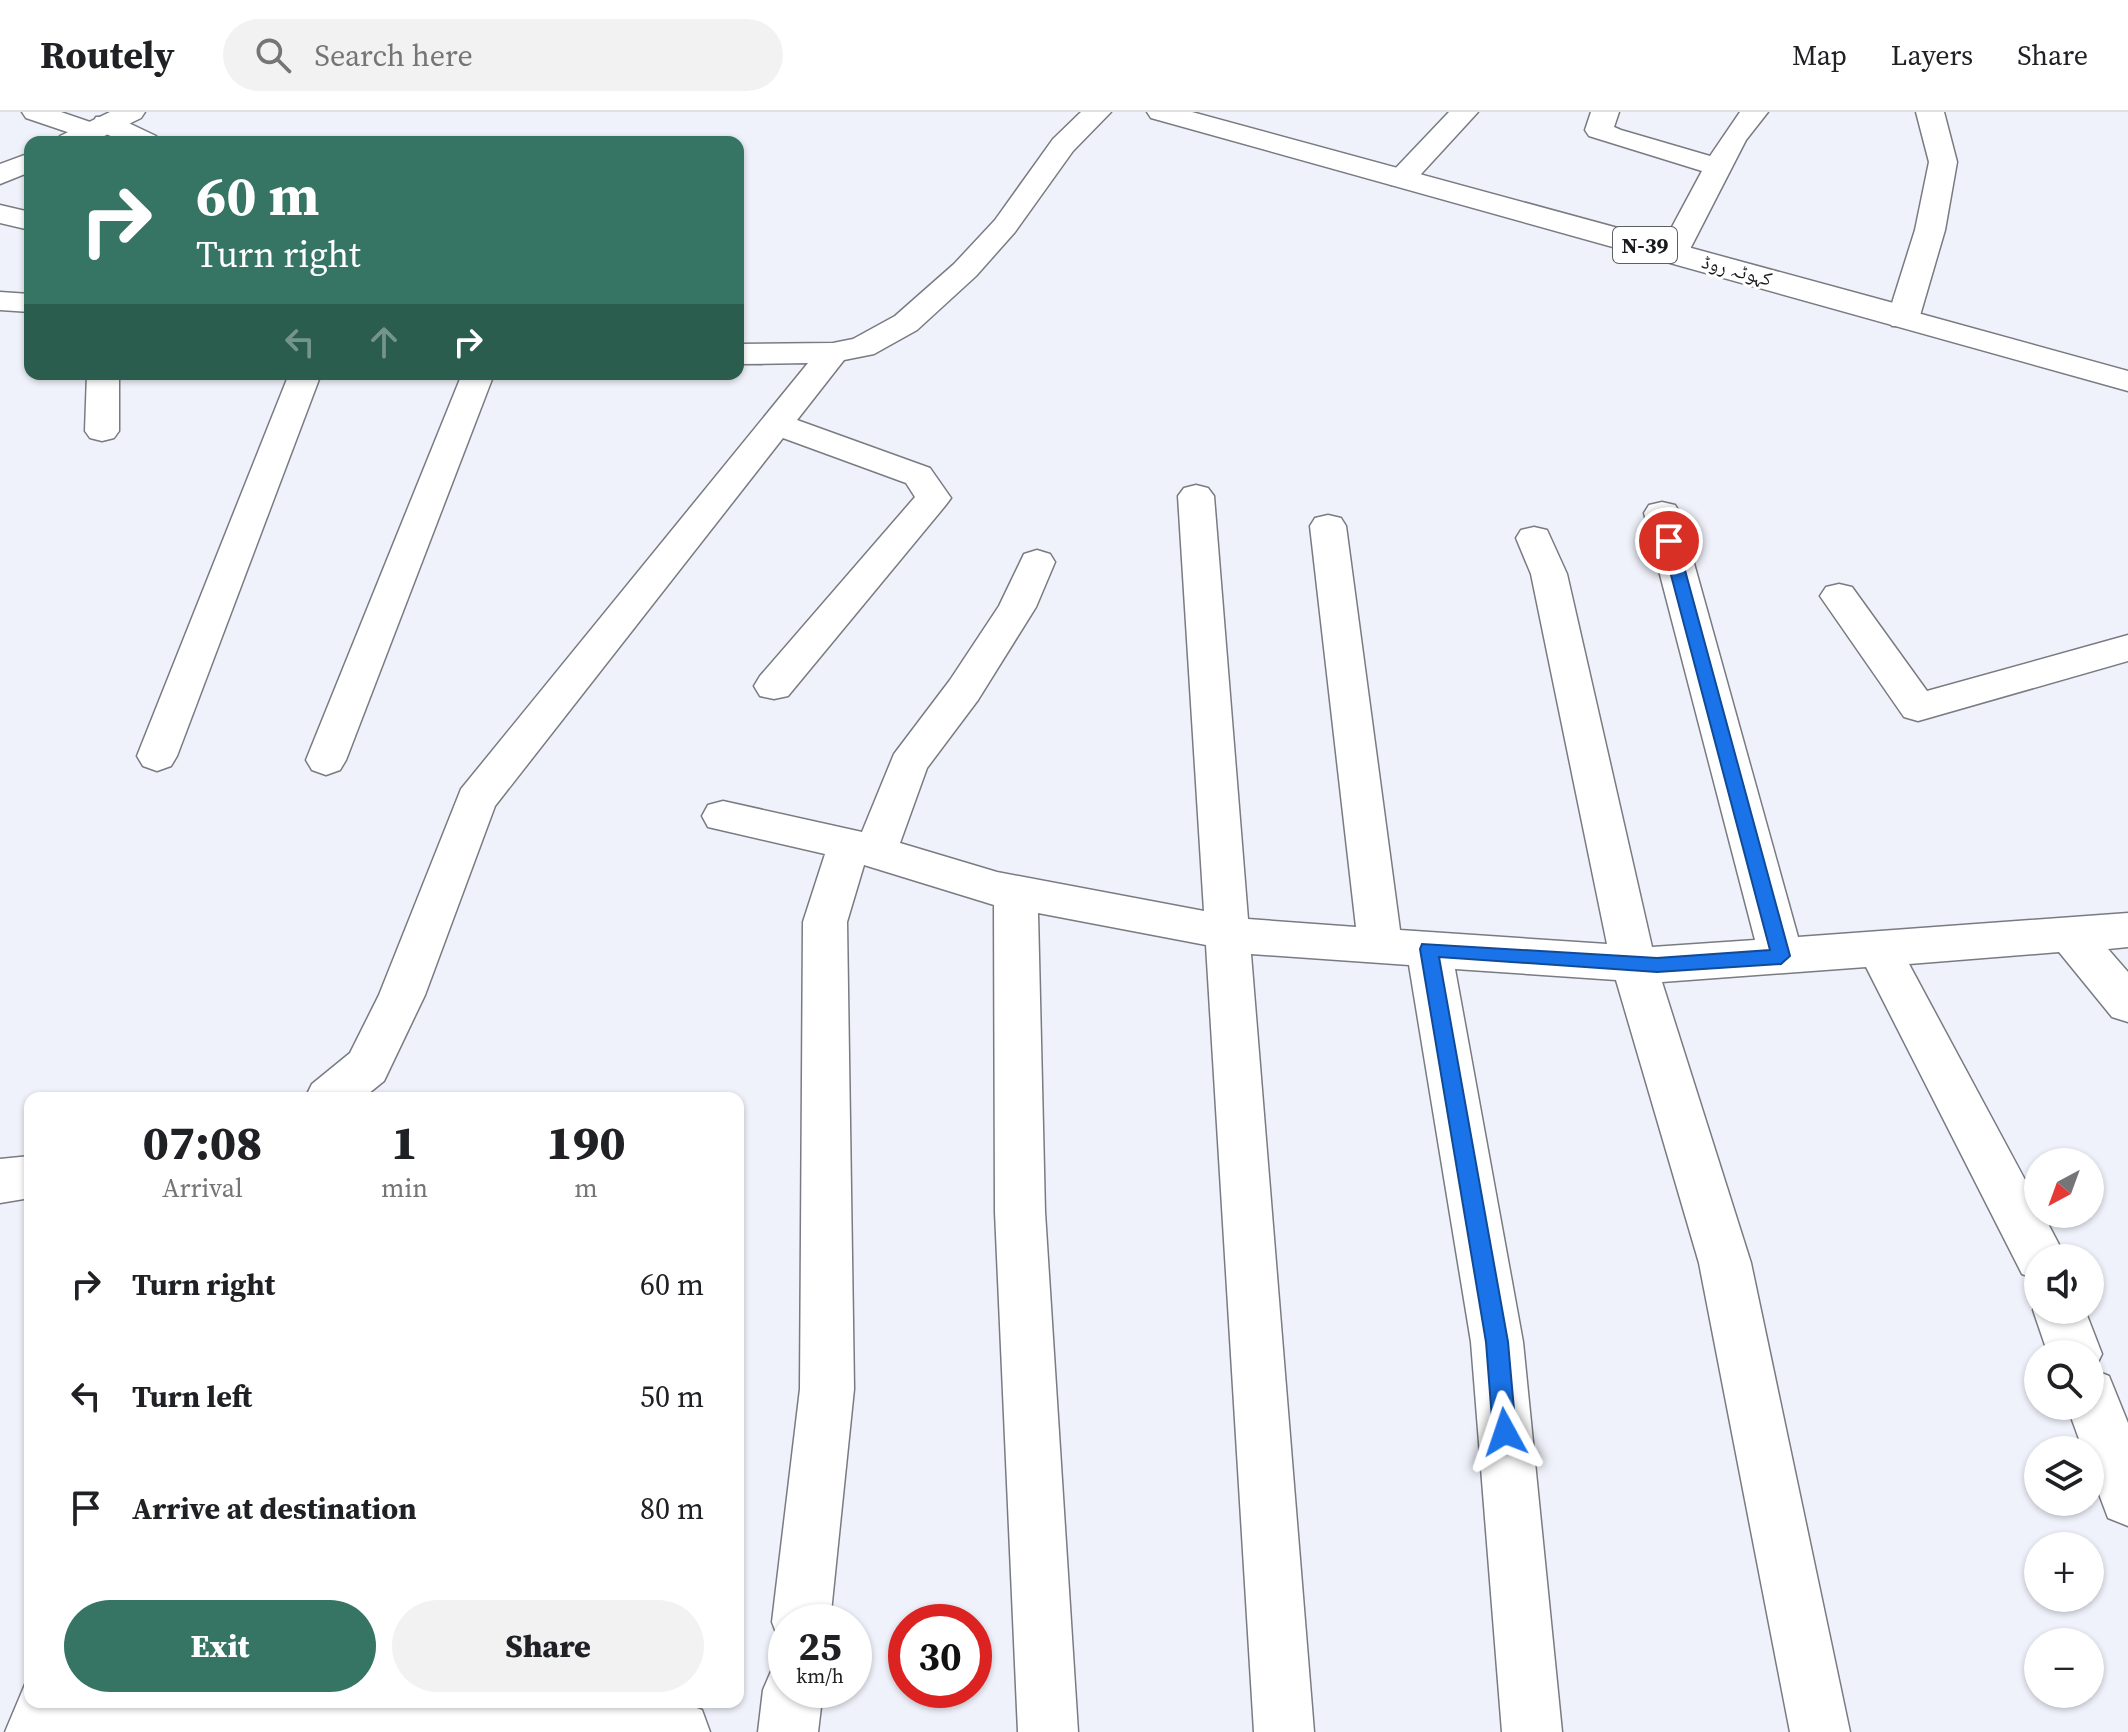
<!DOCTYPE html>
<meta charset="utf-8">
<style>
:root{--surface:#fff;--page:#f2f2f2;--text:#202124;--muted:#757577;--line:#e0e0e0;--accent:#367563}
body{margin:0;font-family:"Source Serif 4","Noto Naskh Arabic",serif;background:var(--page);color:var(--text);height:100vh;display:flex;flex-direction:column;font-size:30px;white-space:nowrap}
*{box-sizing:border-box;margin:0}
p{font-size:26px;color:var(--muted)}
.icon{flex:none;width:44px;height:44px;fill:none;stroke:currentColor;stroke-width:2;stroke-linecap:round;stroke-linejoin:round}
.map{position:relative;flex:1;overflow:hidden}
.sheet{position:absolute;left:24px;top:980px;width:720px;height:616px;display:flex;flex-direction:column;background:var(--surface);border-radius:16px;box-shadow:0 2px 6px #0004}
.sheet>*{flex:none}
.hud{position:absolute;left:24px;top:24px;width:720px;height:244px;border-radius:16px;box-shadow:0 2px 6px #0004;background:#367563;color:#fff;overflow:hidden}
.needle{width:52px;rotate:221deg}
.fabs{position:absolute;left:2024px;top:1036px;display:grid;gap:16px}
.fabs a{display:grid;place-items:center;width:80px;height:80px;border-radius:50%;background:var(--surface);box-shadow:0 2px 6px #0004;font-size:40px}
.speed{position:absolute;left:768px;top:1492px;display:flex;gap:16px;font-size:40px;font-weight:700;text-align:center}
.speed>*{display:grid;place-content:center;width:104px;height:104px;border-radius:50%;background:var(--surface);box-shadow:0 2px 6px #0004;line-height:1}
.speed small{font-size:20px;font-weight:400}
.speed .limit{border:12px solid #d22;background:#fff;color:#111}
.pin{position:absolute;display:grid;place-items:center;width:68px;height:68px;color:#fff;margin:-34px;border:4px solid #fff;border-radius:50%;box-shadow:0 2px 8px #0007}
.me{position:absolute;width:88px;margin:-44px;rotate:355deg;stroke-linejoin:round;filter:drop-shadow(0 0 6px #0008)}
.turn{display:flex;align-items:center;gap:28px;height:168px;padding:0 40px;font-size:36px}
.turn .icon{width:104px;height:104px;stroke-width:2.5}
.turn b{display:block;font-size:56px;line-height:68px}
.lanes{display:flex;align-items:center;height:76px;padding:0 40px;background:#0003;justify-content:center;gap:40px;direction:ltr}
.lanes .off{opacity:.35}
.eta{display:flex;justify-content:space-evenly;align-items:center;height:136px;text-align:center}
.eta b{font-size:48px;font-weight:800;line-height:56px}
.action{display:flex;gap:16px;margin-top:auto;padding:16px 40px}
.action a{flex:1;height:92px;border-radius:48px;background:var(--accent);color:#fff;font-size:32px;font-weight:800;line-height:92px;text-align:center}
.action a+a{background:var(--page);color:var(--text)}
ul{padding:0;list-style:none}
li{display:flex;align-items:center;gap:24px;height:112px;padding:0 40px}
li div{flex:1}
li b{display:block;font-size:30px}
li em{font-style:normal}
header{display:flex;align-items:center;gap:48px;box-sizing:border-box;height:112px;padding:0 40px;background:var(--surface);border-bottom:2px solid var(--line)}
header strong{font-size:38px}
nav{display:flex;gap:44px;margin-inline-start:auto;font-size:28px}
.search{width:560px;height:72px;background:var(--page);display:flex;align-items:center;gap:20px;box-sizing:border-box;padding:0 28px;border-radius:44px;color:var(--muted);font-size:30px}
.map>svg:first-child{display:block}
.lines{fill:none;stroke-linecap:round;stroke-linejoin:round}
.minor-casing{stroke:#797b82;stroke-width:3}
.highway-casing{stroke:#797b82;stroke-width:3}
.minor{fill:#fff;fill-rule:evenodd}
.highway{fill:#fff;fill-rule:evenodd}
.route{fill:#1a73e8;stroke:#114b97;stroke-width:2}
.labels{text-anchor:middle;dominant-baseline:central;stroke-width:6;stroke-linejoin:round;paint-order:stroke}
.far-street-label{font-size:20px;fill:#191a1d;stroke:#fff}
.shield{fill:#fff;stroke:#5e5f61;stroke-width:2}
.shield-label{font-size:22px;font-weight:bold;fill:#191a1d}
</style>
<header>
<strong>Routely</strong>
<div class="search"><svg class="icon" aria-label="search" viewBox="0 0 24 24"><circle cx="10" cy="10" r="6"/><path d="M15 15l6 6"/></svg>Search here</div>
<nav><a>Map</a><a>Layers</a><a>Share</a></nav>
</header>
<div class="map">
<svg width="2128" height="1620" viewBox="0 0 2128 1620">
<rect width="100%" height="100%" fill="#f0f2fb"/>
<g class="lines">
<g class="minor-casing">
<g id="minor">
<path d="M22,0h39l32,11 3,-6h20l40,19 4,6h-36l-20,-9 -13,7 -65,-22z"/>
<path d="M1081,0h30l-38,39 -58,81 -39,44 -59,54 -43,24 -30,6 -47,60 133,48 21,30 -6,8 -157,190 -14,3 -14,-3 -6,-10 6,-10 155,-179 -9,-14 -123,-45 -288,368 -70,189 -41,86 -21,17h-58l7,-14 38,-31 29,-58 82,-206 347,-426 -70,1v-20l95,-1 20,-4 42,-23 59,-52 41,-44 58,-81z"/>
<path d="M1449,0h29l-67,73h-20l-4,-6 4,-6z"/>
<path d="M1591,0h28l-5,15 7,3 89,26 30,-44h28l-22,28 -58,113 -4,6h-22l-4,-6 44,-82 -113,-35 -4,-6z"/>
<path d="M1916,0h28l13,50 -12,68 -26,89 -5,7h-22l-5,-7 28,-89 14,-68z"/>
<path d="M0,93l30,7v18l-30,-7z"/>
<path d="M0,180l30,2v18l-30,-2z"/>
<path d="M87,262h32v57l-5,7 -12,3 -12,-3 -5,-7z"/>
<path d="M289,262h32l-144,382 -6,10 -14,5 -14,-5 -6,-10z"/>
<path d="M462,262h32l-148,386 -6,10 -14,5 -14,-5 -6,-10z"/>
<path d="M1196,373l12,3 6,8 34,423 108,8 -46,-401 5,-8 13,-3 13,3 5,8 54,404 207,14 -76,-370 -15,-36 5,-8 13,-3 13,3 20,44 85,373 103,-7 -111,-427 5,-8 13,-3 13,3 5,8 118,424 330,-24v34l-20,2 20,23v50l-16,-5 -53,-65 -150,12 129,240v10h5l23,44h-28v22l-16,-6 -156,-307 -204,15 89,281 99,469h-60l-91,-469 -83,-283 -161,-11 68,373 39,390h-60l-31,-390 -62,-377 -158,-11 63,778h-60l-48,-787 -168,-32 7,299 33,520h-60l-23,-520 -1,-307 -130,-40 -17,57 7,467 -24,233h-44v23l-6,-2 -8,-21 28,-233 3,-467 22,-68 -117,-27 -6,-11 6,-11 15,-4 139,31 32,-78 56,-74 49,-74 25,-52 13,-4 13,4 5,8 -19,45 -58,93 -51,68 -27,75 97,29 207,39 -26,-415 6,-8z"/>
<path d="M1839,472l13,3 75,104 201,-56v26l-210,60 -14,-4 -84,-121 6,-9z"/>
<path d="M30,1044v42l-30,5v-44z"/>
<path d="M2038,1187v11h47l17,44 -8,16 15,6 19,47v103l-20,-8 -18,-48v-20h-7l-16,-44h23v-52h-42l-15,-44z"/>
<path d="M786,1551v27h37l-5,42h-60l5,-42 9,-21z"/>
<path d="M30,1568v22h651l21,8 8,22h-705l21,-50z"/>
</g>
</g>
<g class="highway-casing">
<g id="highway">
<path d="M110,0h35l-4,6 -49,24h-36l4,-6z"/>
<path d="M1147,0h45l705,192 17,8 214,59v20l-977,-273z"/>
<path d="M30,41v19l-30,12v-20z"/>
</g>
</g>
<use href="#minor" class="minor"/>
<use href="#highway" class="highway"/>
</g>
<path class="route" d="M1669,424l8,5 113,415 -9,8 -124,8 -218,-15 69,385 8,90 -3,8 -8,3 -8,-3 -4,-8 -7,-90 -66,-393 2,-5 235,14 113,-8 -108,-409z"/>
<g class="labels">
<g class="far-street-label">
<text transform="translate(1737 158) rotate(15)">کہوٹہ روڈ</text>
</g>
<rect class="shield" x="1613" y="115" width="64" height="36" rx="6"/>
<g class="shield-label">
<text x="1645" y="133">N-39</text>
</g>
</g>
</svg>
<div class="fabs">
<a><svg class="needle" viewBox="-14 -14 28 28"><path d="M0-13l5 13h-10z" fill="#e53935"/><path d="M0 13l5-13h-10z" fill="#757577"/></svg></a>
<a><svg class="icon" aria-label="sound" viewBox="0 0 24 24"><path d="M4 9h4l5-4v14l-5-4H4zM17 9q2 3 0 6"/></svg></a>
<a><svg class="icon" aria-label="search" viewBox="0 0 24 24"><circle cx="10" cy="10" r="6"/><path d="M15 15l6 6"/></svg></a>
<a><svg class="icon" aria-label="layers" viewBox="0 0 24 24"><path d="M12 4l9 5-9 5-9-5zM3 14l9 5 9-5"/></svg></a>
<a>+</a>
<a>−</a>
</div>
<div class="speed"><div>25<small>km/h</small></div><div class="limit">30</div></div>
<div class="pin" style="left:1669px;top:429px;background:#d93025"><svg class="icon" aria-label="arrive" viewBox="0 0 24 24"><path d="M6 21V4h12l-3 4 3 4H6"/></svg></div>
<svg class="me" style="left:1505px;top:1320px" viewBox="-20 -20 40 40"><path d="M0-17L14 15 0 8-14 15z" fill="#1a73e8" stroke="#fff" stroke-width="4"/></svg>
<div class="hud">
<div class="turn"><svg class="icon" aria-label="right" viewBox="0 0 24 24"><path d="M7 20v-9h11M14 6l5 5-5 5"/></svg><div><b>60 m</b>Turn right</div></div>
<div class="lanes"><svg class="icon off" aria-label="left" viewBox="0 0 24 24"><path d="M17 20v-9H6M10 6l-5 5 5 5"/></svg><svg class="icon off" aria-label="ahead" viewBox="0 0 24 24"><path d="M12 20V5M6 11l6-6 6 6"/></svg><svg class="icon" aria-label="right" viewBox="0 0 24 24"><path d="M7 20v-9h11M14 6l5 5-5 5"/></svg></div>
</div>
<section class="sheet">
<div class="eta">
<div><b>07:08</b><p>Arrival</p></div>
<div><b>1</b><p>min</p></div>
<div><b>190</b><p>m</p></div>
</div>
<ul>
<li><svg class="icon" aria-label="right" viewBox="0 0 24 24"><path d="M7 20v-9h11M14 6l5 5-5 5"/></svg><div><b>Turn right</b></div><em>60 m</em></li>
<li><svg class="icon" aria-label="left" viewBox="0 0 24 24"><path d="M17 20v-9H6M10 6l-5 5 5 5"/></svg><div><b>Turn left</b></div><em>50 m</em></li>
<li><svg class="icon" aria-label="arrive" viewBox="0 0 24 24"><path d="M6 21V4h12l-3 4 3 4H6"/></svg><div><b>Arrive at destination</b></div><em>80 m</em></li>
</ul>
<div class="action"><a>Exit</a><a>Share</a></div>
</section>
</div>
